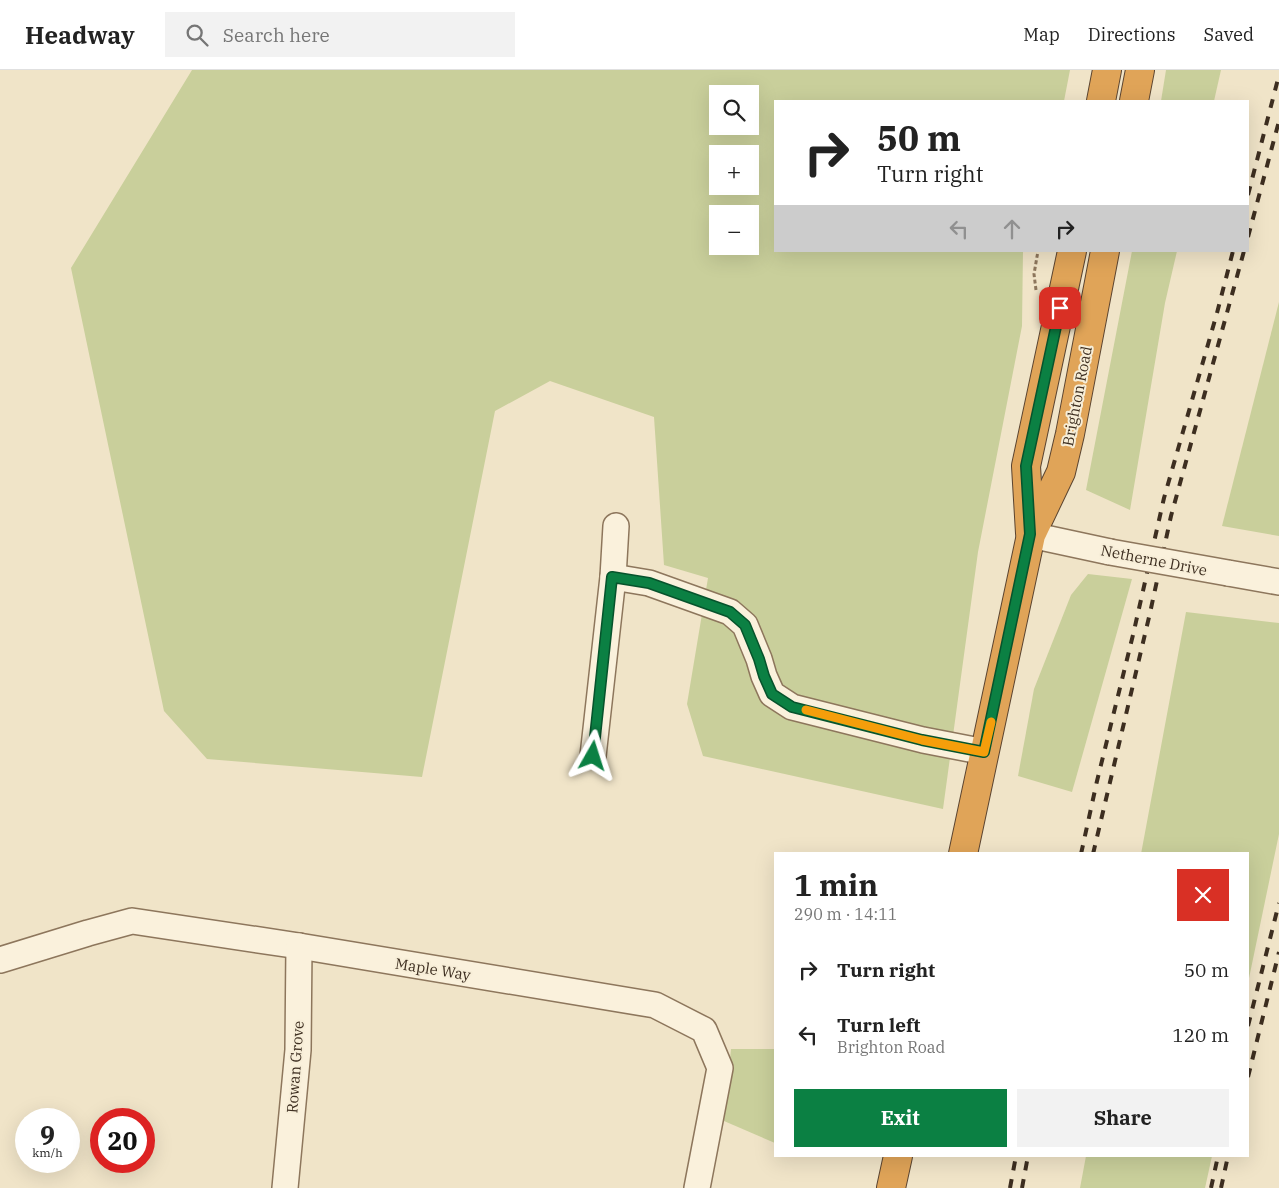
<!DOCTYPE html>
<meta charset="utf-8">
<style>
:root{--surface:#fff;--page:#f2f2f2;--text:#222;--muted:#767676;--line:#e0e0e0;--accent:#0b8043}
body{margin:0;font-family:"IBM Plex Serif",serif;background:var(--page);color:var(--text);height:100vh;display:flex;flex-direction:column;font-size:19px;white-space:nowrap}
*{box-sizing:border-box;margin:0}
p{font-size:16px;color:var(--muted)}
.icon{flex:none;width:28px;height:28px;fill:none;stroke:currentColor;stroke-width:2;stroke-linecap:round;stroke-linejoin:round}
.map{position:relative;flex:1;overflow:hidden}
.panel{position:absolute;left:774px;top:782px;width:475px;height:305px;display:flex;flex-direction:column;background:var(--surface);border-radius:0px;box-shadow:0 5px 20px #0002}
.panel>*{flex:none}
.banner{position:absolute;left:774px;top:30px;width:475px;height:152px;border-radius:0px;box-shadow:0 5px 20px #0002;background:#fff;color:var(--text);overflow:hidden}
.fabs{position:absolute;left:709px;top:15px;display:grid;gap:10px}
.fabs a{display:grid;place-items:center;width:50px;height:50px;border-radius:0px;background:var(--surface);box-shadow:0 5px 20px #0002;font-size:25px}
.speed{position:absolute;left:15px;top:1038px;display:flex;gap:10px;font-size:25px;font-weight:700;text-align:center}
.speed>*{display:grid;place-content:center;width:65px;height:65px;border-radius:50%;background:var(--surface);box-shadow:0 5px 20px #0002;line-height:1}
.speed small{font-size:12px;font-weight:400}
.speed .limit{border:8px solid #d22;background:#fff;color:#111}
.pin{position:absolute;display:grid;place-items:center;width:42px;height:42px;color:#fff;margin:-21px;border-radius:10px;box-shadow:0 2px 8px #0006}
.me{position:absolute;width:55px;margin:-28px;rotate:6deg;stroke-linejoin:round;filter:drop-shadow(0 0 4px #0008)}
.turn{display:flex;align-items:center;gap:18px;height:105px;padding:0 20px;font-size:22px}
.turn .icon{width:65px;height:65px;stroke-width:2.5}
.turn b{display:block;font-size:35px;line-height:42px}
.lanes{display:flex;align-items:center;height:48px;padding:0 20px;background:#0003;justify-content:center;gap:25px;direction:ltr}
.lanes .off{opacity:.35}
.round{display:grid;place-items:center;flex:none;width:52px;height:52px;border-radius:0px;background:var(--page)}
.overview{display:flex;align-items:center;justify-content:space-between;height:85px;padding:0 20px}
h1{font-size:30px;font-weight:700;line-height:38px}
.cta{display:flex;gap:10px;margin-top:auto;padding:10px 20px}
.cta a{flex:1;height:58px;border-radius:0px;background:var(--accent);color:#fff;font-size:20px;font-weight:700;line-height:58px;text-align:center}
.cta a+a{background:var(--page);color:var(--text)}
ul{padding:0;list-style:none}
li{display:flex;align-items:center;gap:15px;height:65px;padding:0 20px}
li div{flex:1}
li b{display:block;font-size:19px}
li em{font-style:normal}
header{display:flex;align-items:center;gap:30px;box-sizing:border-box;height:70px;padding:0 25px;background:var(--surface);border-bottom:1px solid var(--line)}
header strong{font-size:24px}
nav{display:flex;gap:28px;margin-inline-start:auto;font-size:18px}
.search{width:350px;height:45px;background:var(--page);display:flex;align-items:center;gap:12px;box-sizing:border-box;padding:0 18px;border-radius:0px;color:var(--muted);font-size:19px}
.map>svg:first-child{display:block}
.green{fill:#c9cf9b;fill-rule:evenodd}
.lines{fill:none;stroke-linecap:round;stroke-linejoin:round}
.minor-casing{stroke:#8d765c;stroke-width:28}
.highway-casing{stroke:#5b4430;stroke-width:30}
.path{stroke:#8d765c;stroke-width:3;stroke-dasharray:4 2.5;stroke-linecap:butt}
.minor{stroke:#faf1dc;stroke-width:25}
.highway{stroke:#e0a458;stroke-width:28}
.rail{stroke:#3d2e20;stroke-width:4;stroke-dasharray:9 9;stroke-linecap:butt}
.minor-bridge-casing{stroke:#8d765c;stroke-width:28;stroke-linecap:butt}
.minor-bridge{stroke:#faf1dc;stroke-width:25}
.route-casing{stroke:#07532c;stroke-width:12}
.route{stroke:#0b8043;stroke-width:9}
.slow{stroke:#f59e0b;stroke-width:9}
.labels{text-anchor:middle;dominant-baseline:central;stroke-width:4;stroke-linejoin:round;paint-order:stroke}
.street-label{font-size:15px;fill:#3d2e20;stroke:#f7eed8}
</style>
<header>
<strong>Headway</strong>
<div class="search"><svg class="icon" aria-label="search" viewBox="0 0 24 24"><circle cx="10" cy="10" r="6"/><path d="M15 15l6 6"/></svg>Search here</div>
<nav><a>Map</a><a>Directions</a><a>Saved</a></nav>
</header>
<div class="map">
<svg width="1279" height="1118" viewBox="0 0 1279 1118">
<rect width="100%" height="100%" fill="#f0e4c8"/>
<g class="green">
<path d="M192,0h878l-6,31h-289v150h248l-1,75 -44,226 -35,257 -240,-53 -16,-52 21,-126 -44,-13 -10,-148 -104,-36 -55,30 -73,366 -215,-18 -43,-48 -93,-443zM718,24h32v32h-32zM718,84h32v32h-32zM718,144h32v32h-32z"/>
<path d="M1166,0h55l-7,31h-53z"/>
<path d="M1132,181h45l-12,52 -35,207 -44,-20z"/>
<path d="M1279,232v234l-57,-10z"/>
<path d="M1088,504l44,5 -60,213 -54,-16 16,-87 37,-94z"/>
<path d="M1186,542l93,11v211l-31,149v-129h-107z"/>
<path d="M731,979h44v94l-51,-22z"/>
<path d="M1086,1086h126l-7,32h-125z"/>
</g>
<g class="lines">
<g class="minor-casing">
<g id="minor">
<path d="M1031,465l79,17"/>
<path d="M1228,503l51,9"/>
<path d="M613,507l36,6 81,29 15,13 14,34 5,17 8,18 20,13 131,33 62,12"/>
<path d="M593,686l20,-179 3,-51"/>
<path d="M0,890l88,-27 44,-12 167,25 356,59 49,25 16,38 -23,120"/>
<path d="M285,1118l13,-138 1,-104"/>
</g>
</g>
<g class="highway-casing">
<g id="highway">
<path d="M1101,31l6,-31"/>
<path d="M1134,31l6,-31"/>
<path d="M1030,463l-4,-67 46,-215"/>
<path d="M963,784l68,-319 30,-63 9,-38 35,-183"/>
<path d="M891,1118l7,-32"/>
</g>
</g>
<path class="path" d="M1036,220l-2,-16 4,-23"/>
<use href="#minor" class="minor"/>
<use href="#highway" class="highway"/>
<g class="rail">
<path d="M1248,125l31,-120"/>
<path d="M1248,167l31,-116"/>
<path d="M1081,784l16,-73 36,-146 31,-137 53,-185 16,-62"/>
<path d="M1093,784l57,-241 21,-97 73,-265"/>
<path d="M1248,956l31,-123"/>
<path d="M1248,1007l31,-125"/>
<path d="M1010,1118l6,-32"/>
<path d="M1022,1118l6,-32"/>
<path d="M1211,1118l7,-32"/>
<path d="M1221,1118l7,-32"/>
</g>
<g class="minor-bridge-casing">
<path id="minor-bridge" d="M1110,482l118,21"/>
</g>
<use href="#minor-bridge" class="minor-bridge"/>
</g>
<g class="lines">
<g class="route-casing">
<path id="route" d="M593,686l19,-179 37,6 81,29 15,13 14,34 5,17 8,18 20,13 130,33 62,12 46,-218 -4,-68 34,-158"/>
</g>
<use href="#route" class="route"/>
<path class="slow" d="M806,640l116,30 62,12 7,-30"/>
</g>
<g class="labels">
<g class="street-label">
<text transform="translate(1077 326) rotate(-79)">Brighton Road</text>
<text transform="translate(1154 490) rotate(11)">Netherne Drive</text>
<text transform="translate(433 899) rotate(9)">Maple Way</text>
<text transform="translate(295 997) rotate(-86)">Rowan Grove</text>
</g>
</g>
</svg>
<div class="fabs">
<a><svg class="icon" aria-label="search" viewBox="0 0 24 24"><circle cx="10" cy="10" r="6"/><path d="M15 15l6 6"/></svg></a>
<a>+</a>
<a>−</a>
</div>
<div class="speed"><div>9<small>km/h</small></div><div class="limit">20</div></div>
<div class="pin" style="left:1060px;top:238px;background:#d93025"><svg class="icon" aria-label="arrive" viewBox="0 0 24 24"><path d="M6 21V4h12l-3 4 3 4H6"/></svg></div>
<svg class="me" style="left:593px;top:686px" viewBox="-20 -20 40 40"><path d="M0-17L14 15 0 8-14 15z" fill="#0b8043" stroke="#fff" stroke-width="4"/></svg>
<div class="banner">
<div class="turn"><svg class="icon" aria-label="right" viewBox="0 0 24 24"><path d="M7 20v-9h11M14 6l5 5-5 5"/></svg><div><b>50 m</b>Turn right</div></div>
<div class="lanes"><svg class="icon off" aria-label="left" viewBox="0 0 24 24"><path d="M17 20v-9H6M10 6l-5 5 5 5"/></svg><svg class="icon off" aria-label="ahead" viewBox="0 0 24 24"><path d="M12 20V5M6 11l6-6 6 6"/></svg><svg class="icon" aria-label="right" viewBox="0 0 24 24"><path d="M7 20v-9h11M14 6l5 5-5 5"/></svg></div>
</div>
<section class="panel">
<div class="overview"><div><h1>1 min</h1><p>290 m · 14:11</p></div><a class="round" style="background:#d93025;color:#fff"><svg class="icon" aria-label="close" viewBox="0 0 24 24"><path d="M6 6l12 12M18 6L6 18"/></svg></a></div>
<ul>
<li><svg class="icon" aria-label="right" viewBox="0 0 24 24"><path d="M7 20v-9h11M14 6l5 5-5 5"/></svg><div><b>Turn right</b></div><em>50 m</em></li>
<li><svg class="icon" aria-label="left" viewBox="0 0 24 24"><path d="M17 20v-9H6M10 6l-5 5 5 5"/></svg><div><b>Turn left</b><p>Brighton Road</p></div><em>120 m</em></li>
</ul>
<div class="cta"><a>Exit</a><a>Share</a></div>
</section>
</div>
